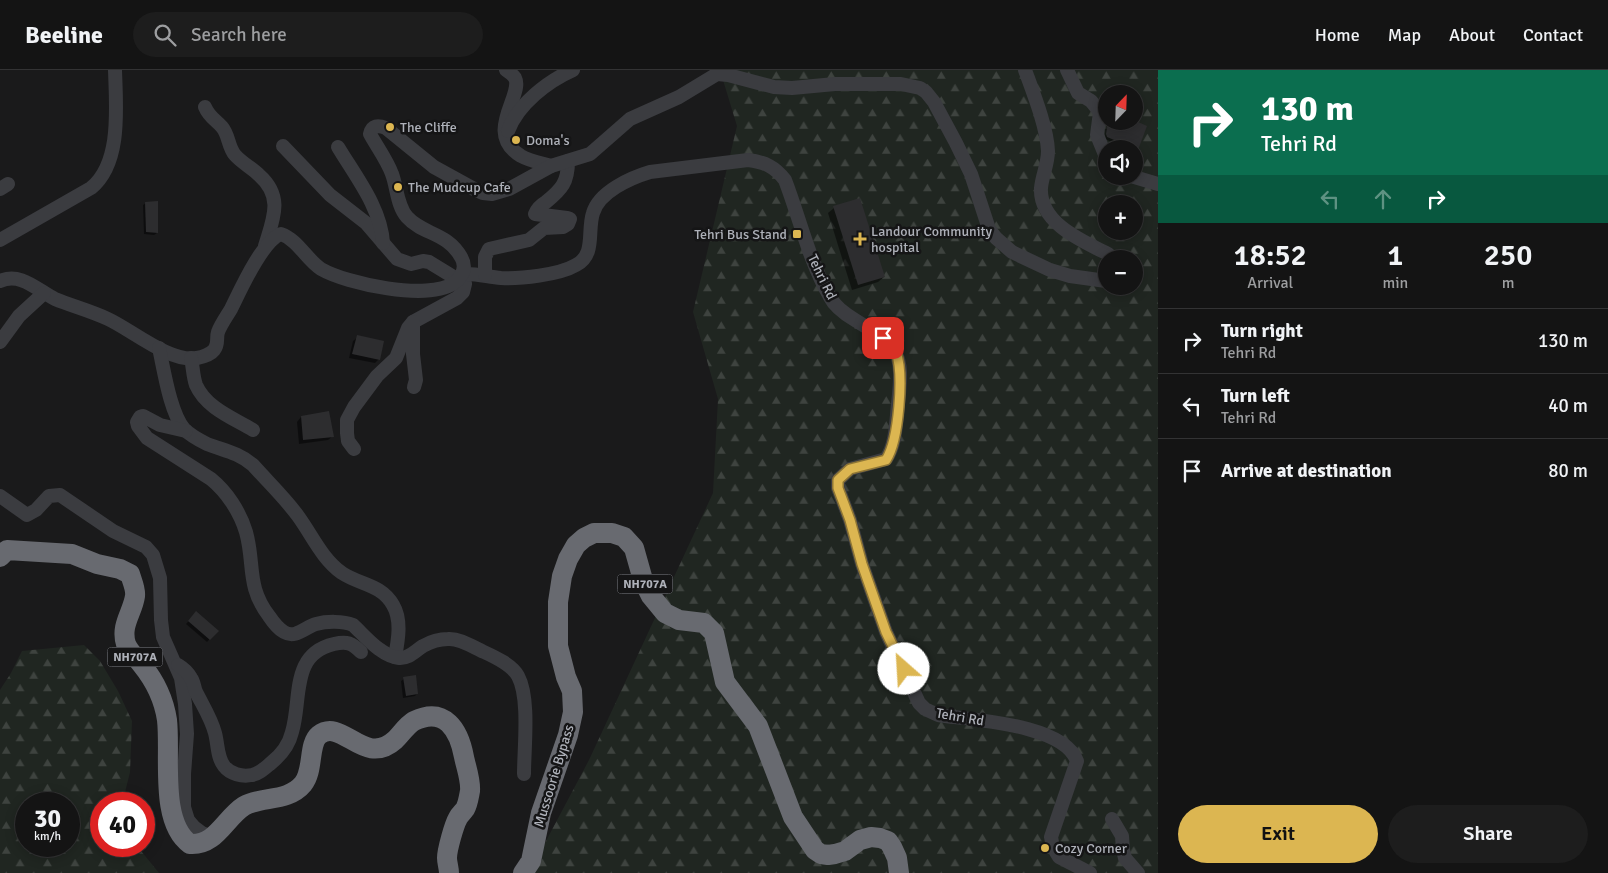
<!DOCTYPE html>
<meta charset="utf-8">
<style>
:root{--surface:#141414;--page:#1d1d1d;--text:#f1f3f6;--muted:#9d9ea0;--line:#333334;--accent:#dcb651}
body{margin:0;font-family:Signika,sans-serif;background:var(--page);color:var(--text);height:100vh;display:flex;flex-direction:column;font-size:19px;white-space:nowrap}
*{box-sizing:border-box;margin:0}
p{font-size:16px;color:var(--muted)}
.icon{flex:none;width:28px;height:28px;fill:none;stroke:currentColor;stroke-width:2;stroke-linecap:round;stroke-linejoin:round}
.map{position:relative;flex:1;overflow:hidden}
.drawer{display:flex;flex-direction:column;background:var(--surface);width:450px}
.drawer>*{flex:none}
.hud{background:#0b6e4f;color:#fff;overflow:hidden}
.needle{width:32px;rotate:23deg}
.buttons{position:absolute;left:1098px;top:15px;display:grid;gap:10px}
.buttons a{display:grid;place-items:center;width:45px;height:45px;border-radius:50%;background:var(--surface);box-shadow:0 2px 12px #0003,0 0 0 1px var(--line);font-size:25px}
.speed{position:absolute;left:15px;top:722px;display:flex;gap:10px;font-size:25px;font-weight:700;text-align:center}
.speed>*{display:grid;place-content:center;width:65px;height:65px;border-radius:50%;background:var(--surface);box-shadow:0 2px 12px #0003,0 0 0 1px var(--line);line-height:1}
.speed small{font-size:12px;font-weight:400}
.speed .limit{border:8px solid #d22;background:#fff;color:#111}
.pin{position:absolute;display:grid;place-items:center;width:42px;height:42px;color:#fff;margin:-21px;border-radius:10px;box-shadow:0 2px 8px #0006}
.me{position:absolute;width:55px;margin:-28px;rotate:334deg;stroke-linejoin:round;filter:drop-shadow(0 0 4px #0008)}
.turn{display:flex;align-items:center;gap:18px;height:105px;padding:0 20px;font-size:22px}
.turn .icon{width:65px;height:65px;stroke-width:2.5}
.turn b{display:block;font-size:35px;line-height:42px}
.lanes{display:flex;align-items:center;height:48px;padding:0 20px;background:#0003;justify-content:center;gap:25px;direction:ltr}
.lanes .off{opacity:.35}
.eta{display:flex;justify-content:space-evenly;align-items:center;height:85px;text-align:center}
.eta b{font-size:30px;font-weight:600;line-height:35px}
.cta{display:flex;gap:10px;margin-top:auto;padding:10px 20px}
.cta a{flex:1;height:58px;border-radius:30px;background:var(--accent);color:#111;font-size:20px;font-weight:600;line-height:58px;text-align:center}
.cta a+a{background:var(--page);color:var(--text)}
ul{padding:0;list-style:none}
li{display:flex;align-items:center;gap:15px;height:65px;padding:0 20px;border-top:1px solid var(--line)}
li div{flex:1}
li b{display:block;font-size:19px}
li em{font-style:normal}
header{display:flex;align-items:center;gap:30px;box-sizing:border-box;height:70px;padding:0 25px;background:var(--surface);border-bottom:1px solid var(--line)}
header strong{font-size:24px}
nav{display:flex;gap:28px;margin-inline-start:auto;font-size:18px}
.search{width:350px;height:45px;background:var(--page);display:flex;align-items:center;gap:12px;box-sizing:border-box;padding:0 18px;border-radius:28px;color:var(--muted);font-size:19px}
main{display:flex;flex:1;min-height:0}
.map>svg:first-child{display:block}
.forest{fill:url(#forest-firs);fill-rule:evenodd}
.shadow{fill:#0007}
.building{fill:#2d2d2f}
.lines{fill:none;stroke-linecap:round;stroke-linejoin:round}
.minor{stroke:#3b3c40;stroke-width:14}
.highway{stroke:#686a70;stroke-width:20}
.route-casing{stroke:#8f7635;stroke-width:12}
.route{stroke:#dcb651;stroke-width:9}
.poi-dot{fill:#dcb651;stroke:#151516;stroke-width:2}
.labels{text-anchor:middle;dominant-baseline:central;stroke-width:5;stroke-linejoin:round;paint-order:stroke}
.shield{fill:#151516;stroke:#808288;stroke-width:1}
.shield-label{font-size:12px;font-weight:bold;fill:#aeb1b9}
.poi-label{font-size:14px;fill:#aeb1b9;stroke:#151516;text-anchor:start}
.street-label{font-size:14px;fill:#aeb1b9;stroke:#151516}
</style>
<header>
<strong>Beeline</strong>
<div class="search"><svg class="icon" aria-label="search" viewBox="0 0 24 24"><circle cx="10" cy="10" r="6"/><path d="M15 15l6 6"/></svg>Search here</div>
<nav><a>Home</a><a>Map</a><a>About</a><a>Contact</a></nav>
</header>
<main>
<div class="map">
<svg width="1158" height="803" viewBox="0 0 1158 803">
<defs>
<pattern id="forest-firs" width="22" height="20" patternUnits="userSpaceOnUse" patternTransform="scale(1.25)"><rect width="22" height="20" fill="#202621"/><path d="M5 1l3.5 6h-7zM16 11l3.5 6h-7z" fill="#3e433f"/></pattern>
</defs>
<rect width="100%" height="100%" fill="#1a1a1b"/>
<g class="forest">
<path d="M720,0h438v803h-629l60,-113 124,-267 5,-94 -25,-87 44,-186zM1106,24h28v27h-28zM1106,79h28v27h-28zM1106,134h28v27h-28zM1106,189h28v27h-28z"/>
<path d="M84,575l16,16 18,30 14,30 -2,51 -8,32h-21v42h36l22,27h-159v-183l11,-17 11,-22zM26,734h43v42h-43z"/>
</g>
<g class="shadow">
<path d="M1106,49v2h27l4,28 -3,3v-3h-7l-22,-10z"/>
<path d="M146,133l11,30 -3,2 -10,-1 -1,-29z"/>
<path d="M834,138l50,69 -6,5 -26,8 -24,-77z"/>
<path d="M358,267l21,22 -4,4 -26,-5 4,-17z"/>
<path d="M301,347l32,19 -5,4 -29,4 -2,-22z"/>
<path d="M196,543l21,18 -10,11 -21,-18z"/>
<path d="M404,609l13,15 -2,2 -12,2 -2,-17z"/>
</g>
<g class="building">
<path d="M1108,51h28l11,5 -9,24 -31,-13 -1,-3z"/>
<path d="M860,128l25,79 -27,8 -25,-79z"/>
<path d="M158,131v32l-12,-1 -1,-30z"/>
<path d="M357,265l27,6 -4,19 -28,-6z"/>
<path d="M329,341l5,26 -31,3 -2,-24z"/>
<path d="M196,541l23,20 -9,9 -22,-19z"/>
<path d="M416,605l2,19 -12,2 -3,-19z"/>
</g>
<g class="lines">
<g class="minor">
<path d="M506,0c3,2 7,5 9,8 9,17 -32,55 6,78 9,5 20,7 30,10"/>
<path d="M1025,0c8,22 22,57 23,81 0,13 -6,25 -7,37 -2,35 41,53 67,66l5,5"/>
<path d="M1067,0l11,23 13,8 9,11 -3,23 9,22"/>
<path d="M205,37c4,10 11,13 17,20 7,8 6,20 13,28 7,8 17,13 24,20 25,22 14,44 6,71"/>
<path d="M508,61c10,-27 40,-50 65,-61"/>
<path d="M283,76l47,49 36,28 31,36 14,5 12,-3 6,1 36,22 -2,8 -6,6 -44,24 -5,6 -12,30 -19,18 -23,31 -7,13v13l1,8 6,8"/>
<path d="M338,77c18,30 43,61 45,96"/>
<path d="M1131,106l27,8"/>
<path d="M0,119l8,-5"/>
<path d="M0,170l91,-52c31,-25 25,-82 24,-118"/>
<path d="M463,204c13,-1 25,3 38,4 19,1 58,-3 75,-13 20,-10 11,-34 17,-52 6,-21 37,-35 57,-41l98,-12c17,2 27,7 37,20 15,39 24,81 45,117 5,10 15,17 25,23 44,27 49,31 43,84 -2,19 -2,40 -12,55l-36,10 -12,11v8l12,32 12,44 24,68 33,71 6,6 13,6c34,5 126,9 139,46l-26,76 2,10 6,10 31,16"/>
<path d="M485,205v-18l4,-8 40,-9 15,-12 19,-1 5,-3 2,-5 -3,-1 -32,-4c2,-5 6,-9 11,-12 16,-13 22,-20 22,-41"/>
<path d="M0,211c21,-9 37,9 55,18 17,7 36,12 53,20 24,11 62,44 89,39 5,-1 14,-4 17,-8 5,-6 2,-12 4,-18 3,-8 9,-16 13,-23 9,-18 31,-68 50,-75 17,6 25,25 40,35 26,15 107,32 133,14 9,-7 13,-16 7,-26 -14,-25 -38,-22 -54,-40 -10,-11 -10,-30 -15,-43 -5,-14 -15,-27 -22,-40 2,-9 8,-9 16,-6l48,39 40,22 9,4 9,1 17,-5 42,-23 39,-12 40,-35 49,-22 38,-23 11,1 46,12 18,1 43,-4h66l19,4 6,4 8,10 22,41 15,31 18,55 7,9 16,14 38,18 20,6 36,5"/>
<path d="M413,252v32l3,26 -2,7"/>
<path d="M0,272l19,-26 25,-23"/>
<path d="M159,278c5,22 11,64 25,81 7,7 15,11 23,15 18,7 30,8 46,21 15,17 32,33 45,51 14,19 24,43 44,57 18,12 39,11 51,32 9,15 5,36 2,52"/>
<path d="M191,288c2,9 2,19 5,27 10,23 37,33 57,45"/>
<path d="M186,361l-26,-6 -17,-9 -3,1 -3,5 1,4 9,12 64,41c16,13 29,33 35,53 9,32 0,54 23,84 4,6 8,12 15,16 12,7 21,-5 32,-8 11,-3 27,-3 37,1 13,12 28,31 46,33 10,1 16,-7 24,-12 7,-4 17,-7 25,-7 12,-1 25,8 36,13 11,5 28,13 34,24 12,22 6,72 6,98"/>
<path d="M0,426l27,19 9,-5 13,-14 11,-1 53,36 33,16 7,8 7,23 1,42 2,17 18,41 4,26 2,30 -3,40v33l4,13 6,7 8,6 11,4"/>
<path d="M178,595c5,3 10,7 13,13 3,4 3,9 5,14 7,14 15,26 19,41 3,11 2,24 9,33 6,8 18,11 28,9 7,-1 13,-7 19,-12 10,-8 18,-18 21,-31 10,-33 -2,-78 42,-88 13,-3 18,-1 27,8"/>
<path d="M1112,749l10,17 1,14 2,8 13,15"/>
</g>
<g class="highway">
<path d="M0,487l7,-7 65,4 25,10 23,5 10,5c2,7 6,15 5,22 -2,16 -15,29 -9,48 3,8 11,14 16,21 13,16 22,35 25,55 4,35 -8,102 23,124 26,2 35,-26 54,-38 18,-10 44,-4 59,-22 11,-13 5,-40 16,-49 23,-18 45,33 76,5 6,-6 12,-15 19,-19 31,-15 45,9 50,36 2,10 7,23 6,34 -1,5 -2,13 -5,18 -2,3 -5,5 -7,9 -4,7 -11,32 -11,40 0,5 2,10 2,15"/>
<path d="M523,803l8,-12 10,-48 27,-78 5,-23 -1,-21 -6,-14 -8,-31v-44l4,-26 6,-17 8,-14 8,-7 10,-5h18l12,4 10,11 9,32 8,16 14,17 14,7 25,3 10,10 11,49 33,44 35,91 22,33 6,4 7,1 7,-1 10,-3 15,-11 11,-3 9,1 8,3 4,6 5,11 2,15"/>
</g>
</g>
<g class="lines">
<g class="route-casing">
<path id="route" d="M883,268c5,4 11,8 13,14 8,22 3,88 -10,108l-36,9 -12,11v8l12,32 12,44 24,68 18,37"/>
</g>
<use href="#route" class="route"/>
</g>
<g class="poi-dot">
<circle cx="390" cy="57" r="5"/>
<circle cx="516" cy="70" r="5"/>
<circle cx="398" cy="117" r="5"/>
<rect x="792" y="159" width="10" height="10" rx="2.5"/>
<path d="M857.5 161.5h5v5h5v5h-5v5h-5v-5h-5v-5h5z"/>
<circle cx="1045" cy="778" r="5"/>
</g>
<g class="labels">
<g class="shield">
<rect x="617.5" y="504.5" width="55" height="19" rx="4"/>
<rect x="107.5" y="577.5" width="55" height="19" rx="4"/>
</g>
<g class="shield-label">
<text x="645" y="514">NH707A</text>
<text x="135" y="587">NH707A</text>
</g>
<g class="poi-label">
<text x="400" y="57">The Cliffe</text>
<text x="526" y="70">Doma's</text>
<text x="408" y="117">The Mudcup Cafe</text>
<text x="871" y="161">Landour Community<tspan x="871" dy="16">hospital</tspan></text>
<text x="787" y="164" text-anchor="end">Tehri Bus Stand</text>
<text x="1055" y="778">Cozy Corner</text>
</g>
<g class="street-label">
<text transform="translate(822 207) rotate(64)">Tehri Rd</text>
<text transform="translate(960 647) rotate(10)">Tehri Rd</text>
<text transform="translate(554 706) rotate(-73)">Mussoorie Bypass</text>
</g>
</g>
</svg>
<div class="buttons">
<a><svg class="needle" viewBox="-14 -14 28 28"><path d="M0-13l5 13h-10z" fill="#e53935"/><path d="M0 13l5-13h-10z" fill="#9d9ea0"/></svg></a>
<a><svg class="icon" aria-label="sound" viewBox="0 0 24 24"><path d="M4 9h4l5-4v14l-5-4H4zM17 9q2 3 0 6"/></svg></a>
<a>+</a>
<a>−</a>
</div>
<div class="speed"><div>30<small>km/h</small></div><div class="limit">40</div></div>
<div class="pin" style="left:883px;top:268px;background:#d93025"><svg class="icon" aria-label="arrive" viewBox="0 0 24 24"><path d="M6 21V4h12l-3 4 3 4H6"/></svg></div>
<svg class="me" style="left:904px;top:599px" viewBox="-20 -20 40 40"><circle r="19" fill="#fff"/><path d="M0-13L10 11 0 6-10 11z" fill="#dcb651"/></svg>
</div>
<section class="drawer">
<div class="hud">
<div class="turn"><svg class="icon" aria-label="right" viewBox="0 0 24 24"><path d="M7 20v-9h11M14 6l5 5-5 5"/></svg><div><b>130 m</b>Tehri Rd</div></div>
<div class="lanes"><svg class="icon off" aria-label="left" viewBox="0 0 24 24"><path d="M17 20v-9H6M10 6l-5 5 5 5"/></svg><svg class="icon off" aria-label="ahead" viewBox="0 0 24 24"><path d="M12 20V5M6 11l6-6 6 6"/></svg><svg class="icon" aria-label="right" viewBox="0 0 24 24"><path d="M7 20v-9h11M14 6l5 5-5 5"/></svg></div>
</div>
<div class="eta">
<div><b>18:52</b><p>Arrival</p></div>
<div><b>1</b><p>min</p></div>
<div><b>250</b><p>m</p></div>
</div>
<ul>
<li><svg class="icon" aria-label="right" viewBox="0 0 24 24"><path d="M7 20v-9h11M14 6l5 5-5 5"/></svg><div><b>Turn right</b><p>Tehri Rd</p></div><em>130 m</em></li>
<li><svg class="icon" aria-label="left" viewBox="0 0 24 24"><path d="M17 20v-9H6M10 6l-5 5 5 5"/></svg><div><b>Turn left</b><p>Tehri Rd</p></div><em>40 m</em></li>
<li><svg class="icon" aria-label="arrive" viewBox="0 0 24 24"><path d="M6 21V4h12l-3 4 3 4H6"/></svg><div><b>Arrive at destination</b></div><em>80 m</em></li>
</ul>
<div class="cta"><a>Exit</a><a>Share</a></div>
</section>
</main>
